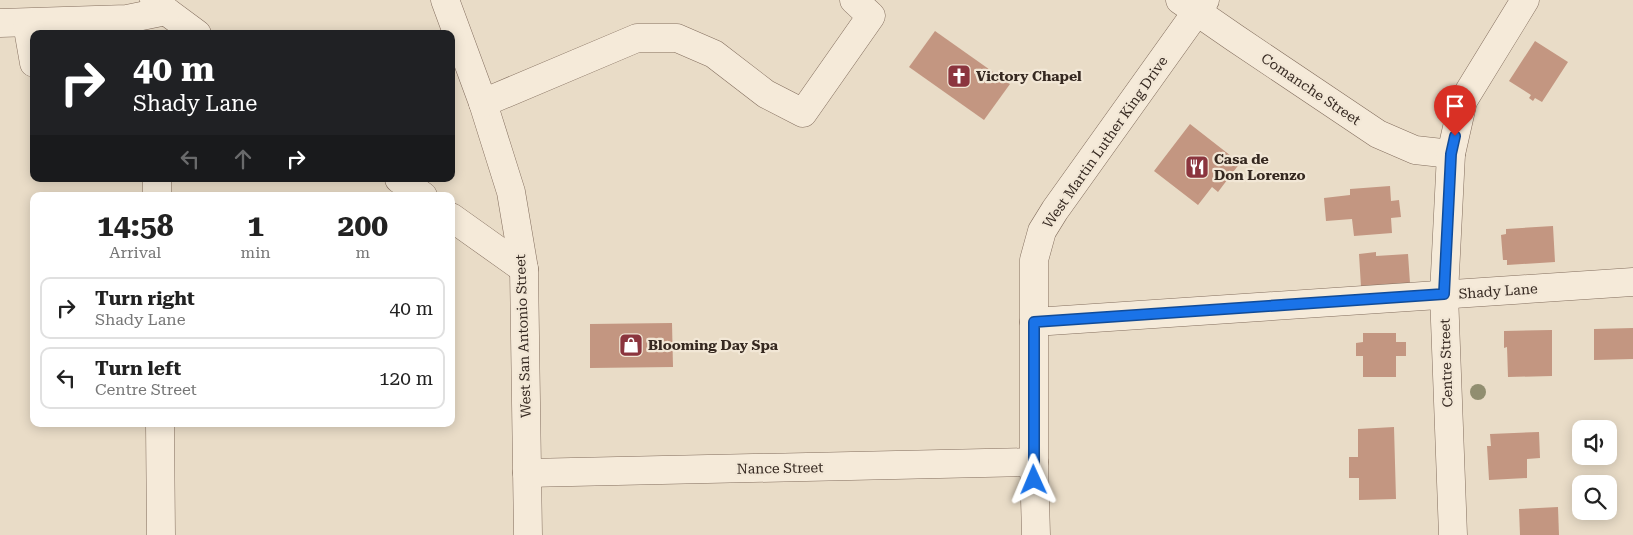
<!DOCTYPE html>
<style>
:root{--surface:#fff;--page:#f2f2f2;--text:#222;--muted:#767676;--line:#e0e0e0}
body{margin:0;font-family:"Roboto Serif",serif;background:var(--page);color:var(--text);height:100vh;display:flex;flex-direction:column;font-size:19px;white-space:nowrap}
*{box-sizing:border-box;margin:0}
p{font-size:16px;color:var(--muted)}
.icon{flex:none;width:28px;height:28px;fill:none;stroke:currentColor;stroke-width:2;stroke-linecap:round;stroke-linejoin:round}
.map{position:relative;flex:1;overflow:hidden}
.details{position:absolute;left:30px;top:192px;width:425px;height:235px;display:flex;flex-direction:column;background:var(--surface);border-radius:10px;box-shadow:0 2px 12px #0003}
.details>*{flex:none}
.hud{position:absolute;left:30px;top:30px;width:425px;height:152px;border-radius:10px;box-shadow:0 2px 12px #0003;background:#202124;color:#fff;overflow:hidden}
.controls{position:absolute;left:1572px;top:420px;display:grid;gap:10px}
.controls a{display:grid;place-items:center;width:45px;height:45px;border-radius:10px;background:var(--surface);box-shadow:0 2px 12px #0003;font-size:25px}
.pin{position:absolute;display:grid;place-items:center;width:42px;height:42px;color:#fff;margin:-51px -21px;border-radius:50% 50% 50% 0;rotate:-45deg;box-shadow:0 0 5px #0007}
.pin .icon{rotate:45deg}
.me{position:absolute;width:55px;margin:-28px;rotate:359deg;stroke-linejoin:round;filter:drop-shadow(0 0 4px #0008)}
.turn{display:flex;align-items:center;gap:18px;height:105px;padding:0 20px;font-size:22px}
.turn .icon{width:65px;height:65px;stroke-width:2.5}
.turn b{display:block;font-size:35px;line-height:42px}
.lanes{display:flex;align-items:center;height:48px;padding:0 20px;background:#0003;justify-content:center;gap:25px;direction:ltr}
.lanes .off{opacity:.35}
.eta{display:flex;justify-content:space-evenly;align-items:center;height:85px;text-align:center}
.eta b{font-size:30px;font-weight:700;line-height:35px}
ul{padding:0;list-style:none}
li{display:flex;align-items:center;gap:15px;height:62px;margin:0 10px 8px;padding:0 10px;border:2px solid var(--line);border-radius:10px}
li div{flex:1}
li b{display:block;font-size:19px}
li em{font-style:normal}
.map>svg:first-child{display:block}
.building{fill:#c39681}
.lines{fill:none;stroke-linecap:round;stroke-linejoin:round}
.minor-casing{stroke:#836e5e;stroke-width:29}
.minor{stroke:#f5ead9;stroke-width:28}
.tree{fill:#918e70}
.route-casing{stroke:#114b97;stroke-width:12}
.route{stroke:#1a73e8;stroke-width:9}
.labels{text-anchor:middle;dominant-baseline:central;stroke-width:4.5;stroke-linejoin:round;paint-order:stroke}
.poi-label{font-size:14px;font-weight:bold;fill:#352820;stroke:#f2e7d6;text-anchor:start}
.street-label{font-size:14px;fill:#352820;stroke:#f2e7d6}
</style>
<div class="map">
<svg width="1633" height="535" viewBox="0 0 1633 535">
<rect width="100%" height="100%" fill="#e9dcc7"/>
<g class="building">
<path d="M935,31l75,53 -26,36 -75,-53z"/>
<path d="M1535,41l33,21 -26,40 -7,-4 -2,3 -4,-3 2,-3 -22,-14z"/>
<path d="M1190,124l50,39 -22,29 -6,-5 -14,18 -44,-34z"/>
<path d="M1390,186l1,15 8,-1 2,17 -10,1 1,15 -38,3 -2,-17 -26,2 -2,-23 26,-3v-6z"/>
<path d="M1553,226l2,36 -48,3v-5h-4l-2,-25 5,-1v-5z"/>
<path d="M1376,252v4l32,-2 2,29 -49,4 -2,-33z"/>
<path d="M672,323l1,44 -83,1v-44z"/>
<path d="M1633,328v31l-39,1v-31z"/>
<path d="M1552,330v46l-44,1 -1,-30 -3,1v-17z"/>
<path d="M1363,333h33v9h10v14h-10v21h-33v-21h-7v-13l7,-1z"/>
<path d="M1394,427l2,72 -37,1v-22h-10v-21h9v-28z"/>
<path d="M1539,432l1,26 -13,1v19l-38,2 -2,-34h4l-1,-12z"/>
<path d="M1558,507l1,28h-39l-1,-26z"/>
</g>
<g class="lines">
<g class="minor-casing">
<g id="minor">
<path d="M154,0l12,11 31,23"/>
<path d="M445,0l38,103 28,89 13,77 4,266"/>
<path d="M1180,0l55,38 143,96 37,16 36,4"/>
<path d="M0,23l127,-4 39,-8"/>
<path d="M27,23l7,40"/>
<path d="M483,103l154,-65h40l37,16 52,40 37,19 68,-97 -17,-16"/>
<path d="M157,179v17"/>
<path d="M399,179l24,17"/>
<path d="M451,217l73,52"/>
<path d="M1034,322l599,-40"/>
<path d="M160,424l1,111"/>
<path d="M527,473l507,-11"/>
<path d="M1036,535l-2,-73v-202l8,-29 13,-21 150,-210"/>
<path d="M1453,535l-9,-241 7,-140 12,-53 62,-101"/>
</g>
</g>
<use href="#minor" class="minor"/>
</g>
<circle class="tree" cx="1478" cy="392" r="8"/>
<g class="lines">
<g class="route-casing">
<path id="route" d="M1034,480v-158l410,-28 7,-140 4,-18"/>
</g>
<use href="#route" class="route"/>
</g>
<defs>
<g id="church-square" transform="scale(1.25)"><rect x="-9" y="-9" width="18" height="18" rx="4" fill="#8b353e" stroke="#f2e7d6"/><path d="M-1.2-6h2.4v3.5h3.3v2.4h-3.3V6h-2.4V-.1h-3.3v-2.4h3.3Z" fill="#fff"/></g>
<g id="restaurant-square" transform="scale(1.25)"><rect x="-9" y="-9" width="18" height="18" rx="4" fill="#8b353e" stroke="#f2e7d6"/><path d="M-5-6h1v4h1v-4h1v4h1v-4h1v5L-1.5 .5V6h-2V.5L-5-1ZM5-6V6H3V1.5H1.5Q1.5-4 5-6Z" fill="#fff"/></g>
<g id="shop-square" transform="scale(1.25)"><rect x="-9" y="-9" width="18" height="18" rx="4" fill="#8b353e" stroke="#f2e7d6"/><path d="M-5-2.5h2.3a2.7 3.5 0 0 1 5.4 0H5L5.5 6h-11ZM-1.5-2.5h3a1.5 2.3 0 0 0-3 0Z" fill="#fff"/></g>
</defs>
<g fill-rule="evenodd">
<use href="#church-square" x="959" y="76"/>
<use href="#restaurant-square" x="1197" y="167"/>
<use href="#shop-square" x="631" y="345"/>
</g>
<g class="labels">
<g class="poi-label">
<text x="976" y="76">Victory Chapel</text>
<text x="1214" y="159">Casa de<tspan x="1214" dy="16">Don Lorenzo</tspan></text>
<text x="648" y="345">Blooming Day Spa</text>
</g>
<g class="street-label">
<text transform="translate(1311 89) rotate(34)">Comanche Street</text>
<text transform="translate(1105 142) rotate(-55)">West Martin Luther King Drive</text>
<text transform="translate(1498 291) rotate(-4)">Shady Lane</text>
<text transform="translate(523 336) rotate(-92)">West San Antonio Street</text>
<text transform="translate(1446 363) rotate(-92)">Centre Street</text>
<text transform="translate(780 468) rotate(-1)">Nance Street</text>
</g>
</g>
</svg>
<div class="controls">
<a><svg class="icon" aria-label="sound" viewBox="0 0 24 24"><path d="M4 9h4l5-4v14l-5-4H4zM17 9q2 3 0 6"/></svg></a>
<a><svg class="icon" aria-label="search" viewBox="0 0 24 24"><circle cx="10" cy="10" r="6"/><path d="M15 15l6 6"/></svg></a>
</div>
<div class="pin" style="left:1455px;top:136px;background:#d93025"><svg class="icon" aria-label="arrive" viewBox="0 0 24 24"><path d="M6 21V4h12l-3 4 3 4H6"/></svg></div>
<svg class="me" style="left:1034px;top:480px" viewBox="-20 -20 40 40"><path d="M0-17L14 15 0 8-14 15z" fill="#1a73e8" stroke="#fff" stroke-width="4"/></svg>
<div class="hud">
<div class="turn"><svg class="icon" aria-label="right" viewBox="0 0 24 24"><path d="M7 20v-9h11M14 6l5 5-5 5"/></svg><div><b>40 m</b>Shady Lane</div></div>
<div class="lanes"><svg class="icon off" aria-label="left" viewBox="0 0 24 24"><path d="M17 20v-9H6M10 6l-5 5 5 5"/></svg><svg class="icon off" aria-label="ahead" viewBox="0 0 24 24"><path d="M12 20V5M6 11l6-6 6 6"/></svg><svg class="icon" aria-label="right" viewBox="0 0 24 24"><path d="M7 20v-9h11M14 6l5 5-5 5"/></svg></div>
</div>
<section class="details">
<div class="eta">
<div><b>14:58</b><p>Arrival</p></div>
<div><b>1</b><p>min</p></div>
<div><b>200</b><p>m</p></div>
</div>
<ul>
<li><svg class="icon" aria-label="right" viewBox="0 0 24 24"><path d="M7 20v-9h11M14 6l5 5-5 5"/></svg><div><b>Turn right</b><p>Shady Lane</p></div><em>40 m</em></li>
<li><svg class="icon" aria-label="left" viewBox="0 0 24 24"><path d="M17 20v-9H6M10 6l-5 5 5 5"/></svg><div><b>Turn left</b><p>Centre Street</p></div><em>120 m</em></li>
</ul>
</section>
</div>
